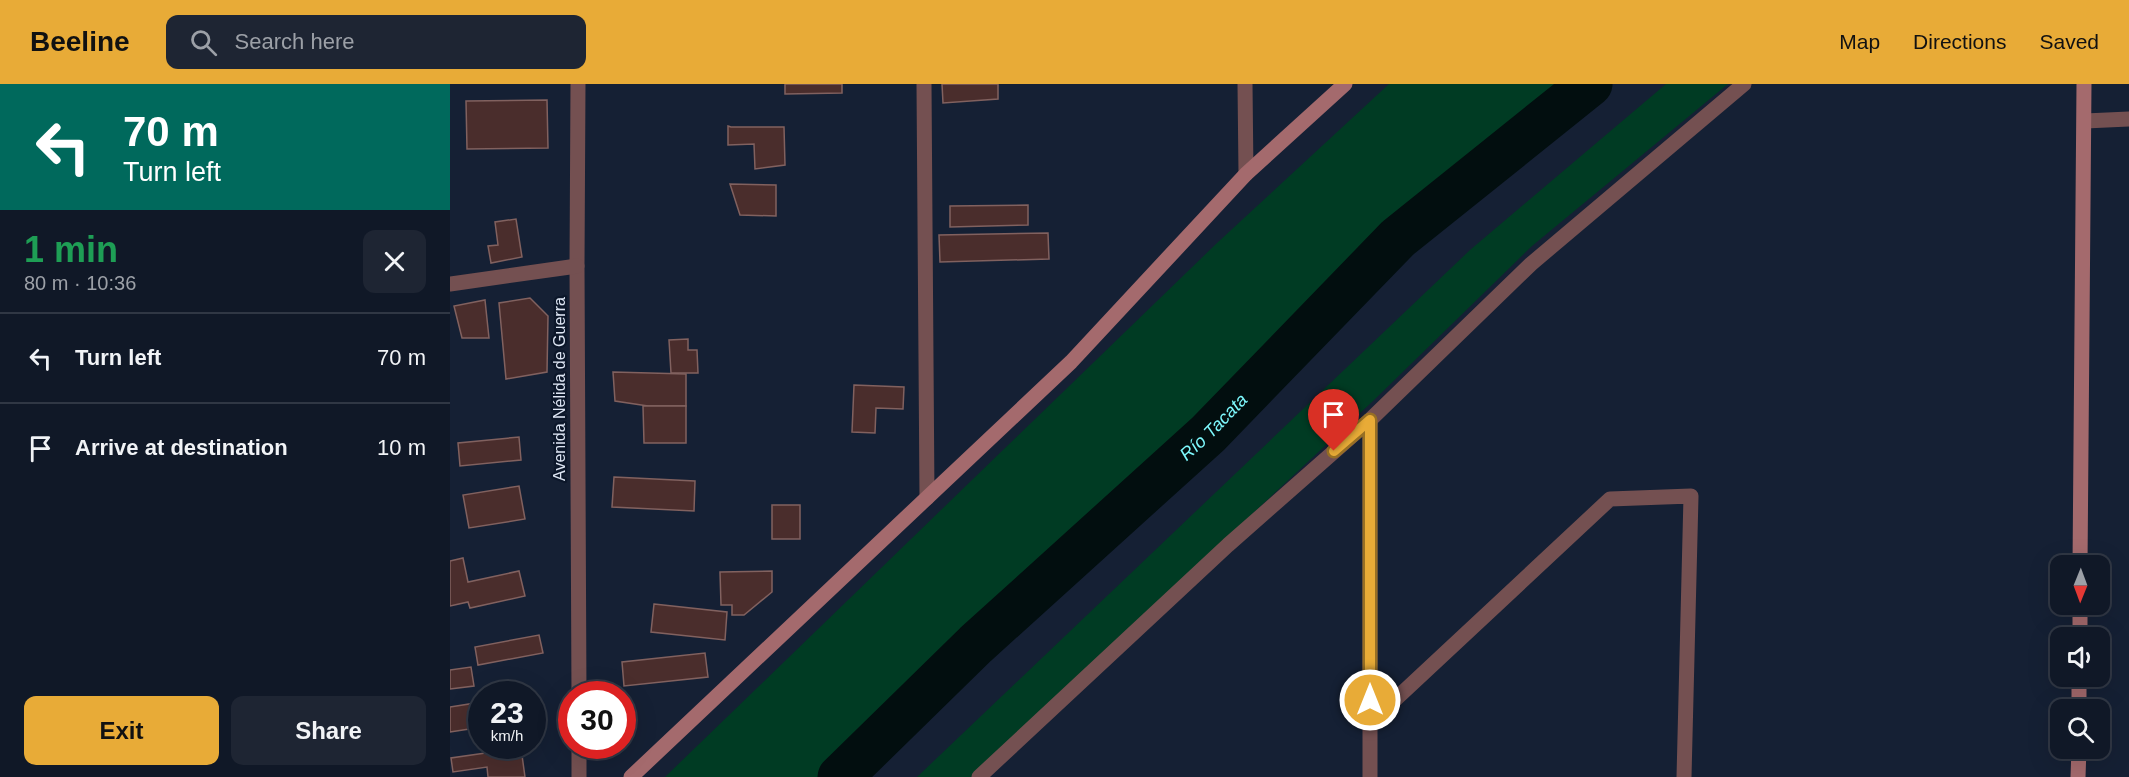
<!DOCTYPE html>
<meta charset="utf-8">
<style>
:root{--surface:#101827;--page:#1e2533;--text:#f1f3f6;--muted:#9ca0a7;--line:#303744;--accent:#e8ab37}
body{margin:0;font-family:Helvetica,sans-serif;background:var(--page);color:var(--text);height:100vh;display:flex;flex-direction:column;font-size:22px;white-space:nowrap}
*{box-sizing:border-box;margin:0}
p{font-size:20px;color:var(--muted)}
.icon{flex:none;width:33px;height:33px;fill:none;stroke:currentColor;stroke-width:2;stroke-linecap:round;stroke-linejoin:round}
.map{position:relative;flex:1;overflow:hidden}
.sheet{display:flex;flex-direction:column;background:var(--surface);width:450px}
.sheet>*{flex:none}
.banner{background:#00695c;color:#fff;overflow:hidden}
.needle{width:39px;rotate:181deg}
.buttons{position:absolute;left:1600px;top:471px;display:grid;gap:12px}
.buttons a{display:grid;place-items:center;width:60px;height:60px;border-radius:12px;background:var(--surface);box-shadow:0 6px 24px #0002,0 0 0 2px var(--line);font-size:30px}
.speed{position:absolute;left:18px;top:597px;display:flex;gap:12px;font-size:30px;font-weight:700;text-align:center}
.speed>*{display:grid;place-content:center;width:78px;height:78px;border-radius:50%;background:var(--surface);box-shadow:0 6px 24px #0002,0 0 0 2px var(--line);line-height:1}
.speed small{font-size:15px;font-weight:400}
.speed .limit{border:9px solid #d22;background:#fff;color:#111}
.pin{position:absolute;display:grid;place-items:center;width:51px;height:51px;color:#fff;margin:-62px -26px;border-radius:50% 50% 50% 0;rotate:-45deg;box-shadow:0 0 6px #0007}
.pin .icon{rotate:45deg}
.me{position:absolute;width:66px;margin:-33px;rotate:0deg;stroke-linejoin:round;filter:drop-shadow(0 0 4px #0008)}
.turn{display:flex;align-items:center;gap:21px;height:126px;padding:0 24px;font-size:27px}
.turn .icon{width:78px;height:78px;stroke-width:2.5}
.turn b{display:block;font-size:42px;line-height:51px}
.round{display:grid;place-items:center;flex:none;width:63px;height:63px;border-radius:12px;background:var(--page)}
.overview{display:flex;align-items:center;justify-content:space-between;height:102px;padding:0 24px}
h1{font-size:36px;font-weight:800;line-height:45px;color:#1e9e55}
.action{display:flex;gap:12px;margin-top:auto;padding:12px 24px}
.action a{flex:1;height:69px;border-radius:12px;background:var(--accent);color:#111;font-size:24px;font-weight:800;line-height:69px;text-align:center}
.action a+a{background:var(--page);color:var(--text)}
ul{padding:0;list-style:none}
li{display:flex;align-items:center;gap:18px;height:90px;padding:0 24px;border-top:2px solid var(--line)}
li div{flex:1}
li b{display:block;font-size:22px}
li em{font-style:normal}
header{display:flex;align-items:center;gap:36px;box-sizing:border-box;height:84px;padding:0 30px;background:var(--accent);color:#111}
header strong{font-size:28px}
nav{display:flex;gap:33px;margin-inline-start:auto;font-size:21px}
.search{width:420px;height:54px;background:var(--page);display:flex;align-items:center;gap:15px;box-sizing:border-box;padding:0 21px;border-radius:12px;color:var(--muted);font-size:22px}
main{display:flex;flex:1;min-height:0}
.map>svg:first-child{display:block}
.green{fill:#003b23}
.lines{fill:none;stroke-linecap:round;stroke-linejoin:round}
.river{stroke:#020e0f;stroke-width:45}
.building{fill:#4a2d2c;stroke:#81615f;stroke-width:1.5}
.street{stroke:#745051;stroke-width:15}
.secondary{stroke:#a46a6d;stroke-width:15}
.route-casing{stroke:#976f24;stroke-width:15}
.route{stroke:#e8ab37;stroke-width:10}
.labels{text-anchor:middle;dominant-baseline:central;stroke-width:4.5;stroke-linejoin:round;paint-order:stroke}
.street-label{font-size:16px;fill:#dde5f3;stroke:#0c172a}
.water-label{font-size:18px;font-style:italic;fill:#7ef9fe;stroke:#0c172a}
</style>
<header>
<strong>Beeline</strong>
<div class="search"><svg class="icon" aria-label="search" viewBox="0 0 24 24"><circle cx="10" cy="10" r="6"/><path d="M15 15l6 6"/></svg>Search here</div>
<nav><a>Map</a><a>Directions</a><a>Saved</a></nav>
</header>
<main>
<section class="sheet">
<div class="banner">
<div class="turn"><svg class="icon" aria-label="left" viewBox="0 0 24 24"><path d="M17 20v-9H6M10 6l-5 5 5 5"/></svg><div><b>70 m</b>Turn left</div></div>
</div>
<div class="overview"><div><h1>1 min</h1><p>80 m · 10:36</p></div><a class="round"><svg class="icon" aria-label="close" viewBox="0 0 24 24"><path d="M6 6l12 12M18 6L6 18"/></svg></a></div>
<ul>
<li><svg class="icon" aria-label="left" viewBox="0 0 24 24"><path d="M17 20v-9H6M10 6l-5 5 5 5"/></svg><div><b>Turn left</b></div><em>70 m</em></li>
<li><svg class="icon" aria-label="arrive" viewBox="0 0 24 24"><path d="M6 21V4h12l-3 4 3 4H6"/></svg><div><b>Arrive at destination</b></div><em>10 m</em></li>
</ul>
<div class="action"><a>Exit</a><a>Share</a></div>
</section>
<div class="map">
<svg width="1679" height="693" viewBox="0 0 1679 693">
<rect width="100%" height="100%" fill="#152034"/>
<g class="green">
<path d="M939,0h170l-213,197 -528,496h-153l552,-534z"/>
<path d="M1216,0h62l-196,162 -159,155 -402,376h-54l553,-527z"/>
</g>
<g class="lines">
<path class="river" id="s1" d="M390,693l136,-133 232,-210 190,-196 192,-154"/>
</g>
<g class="building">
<path d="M335,0h57v9l-57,1z"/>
<path d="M492,0h56v15l-55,4z"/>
<path d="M97,16l1,48 -81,1 -1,-48z"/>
<path d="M278,42l3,1h53l1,38 -30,4 -1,-25 -26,1z"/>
<path d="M280,100l46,1v31l-36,-1z"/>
<path d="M578,121v20l-78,2v-21z"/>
<path d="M66,135l6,38 -31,6 -3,-17 10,-1 -3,-23z"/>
<path d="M598,149l1,26 -109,3 -1,-27z"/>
<path d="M80,214l18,18 -1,56 -41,7 -7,-76z"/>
<path d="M35,216l4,38h-27l-8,-32z"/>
<path d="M238,255v11h9l1,23h-27l-2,-33z"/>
<path d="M163,288l73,2v32h-38l-33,-5z"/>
<path d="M404,301l50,2 -1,22 -27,-1 -1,25 -23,-1z"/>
<path d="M193,322h43v37h-42z"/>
<path d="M69,353l2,23 -61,6 -2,-23z"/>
<path d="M164,393l81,4 -1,30 -82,-4z"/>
<path d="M69,402l6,33 -56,9 -6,-33z"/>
<rect x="322" y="421" width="28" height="34"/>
<path d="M13,474l5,24 51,-11 6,25 -55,12 -2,-6 -18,4v-45z"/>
<path d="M322,487v21l-28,23h-12v-10h-11l-1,-33z"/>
<path d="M204,520l73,8 -2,28 -74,-8z"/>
<path d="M89,551l4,18 -65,12 -3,-18z"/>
<path d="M255,569l3,24 -84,9 -2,-24z"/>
<path d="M21,583l3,19 -24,3v-19z"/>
<path d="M32,618v25l-32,5v-25z"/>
<path d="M43,662h23v3l-23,3z"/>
<path d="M71,664l4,29h-37l-1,-10 -34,5 -2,-14z"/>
</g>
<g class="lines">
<g class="street">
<path d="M128,0l-1,182 2,428"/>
<path d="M474,0l3,414"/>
<path d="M795,0l1,90"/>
<path d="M1635,37l44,-2"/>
<path d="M0,200l127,-18"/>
<path d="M920,336v357"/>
<path d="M920,639l240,-224 81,-3 -7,281"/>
<path d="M129,662v31"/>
<path d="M529,693l249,-232 142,-125 161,-156 213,-180"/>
</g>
<g class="secondary">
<path d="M1630,482l4,-482"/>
<path d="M1630,554v-34"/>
<path d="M1629,626v-34"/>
<path d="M181,693l440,-415 175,-188 99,-90"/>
<path d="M1628,693l1,-29"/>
</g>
</g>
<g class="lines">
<g class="route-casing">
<path id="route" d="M884,367l36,-31v280"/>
</g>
<use href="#route" class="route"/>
</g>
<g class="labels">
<g class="street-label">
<text transform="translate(109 305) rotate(-90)">Avenida Nélida de Guerra</text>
</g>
<g class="water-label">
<text stroke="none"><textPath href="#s1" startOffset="512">Río Tacata</textPath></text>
</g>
</g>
</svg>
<div class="buttons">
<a><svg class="needle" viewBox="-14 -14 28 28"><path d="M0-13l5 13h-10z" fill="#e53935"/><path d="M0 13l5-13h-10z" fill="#9ca0a7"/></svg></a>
<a><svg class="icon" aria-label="sound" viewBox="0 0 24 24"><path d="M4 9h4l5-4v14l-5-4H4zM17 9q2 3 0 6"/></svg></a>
<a><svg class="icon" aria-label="search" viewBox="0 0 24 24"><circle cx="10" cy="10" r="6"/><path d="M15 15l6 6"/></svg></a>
</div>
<div class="speed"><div>23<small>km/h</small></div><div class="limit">30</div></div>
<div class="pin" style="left:884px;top:367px;background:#d93025"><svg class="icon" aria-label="arrive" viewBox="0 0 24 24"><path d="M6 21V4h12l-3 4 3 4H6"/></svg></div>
<svg class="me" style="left:920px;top:616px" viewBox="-20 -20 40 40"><circle r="17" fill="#e8ab37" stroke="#fff" stroke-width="3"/><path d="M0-11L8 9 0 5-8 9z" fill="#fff"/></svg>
</div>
</main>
